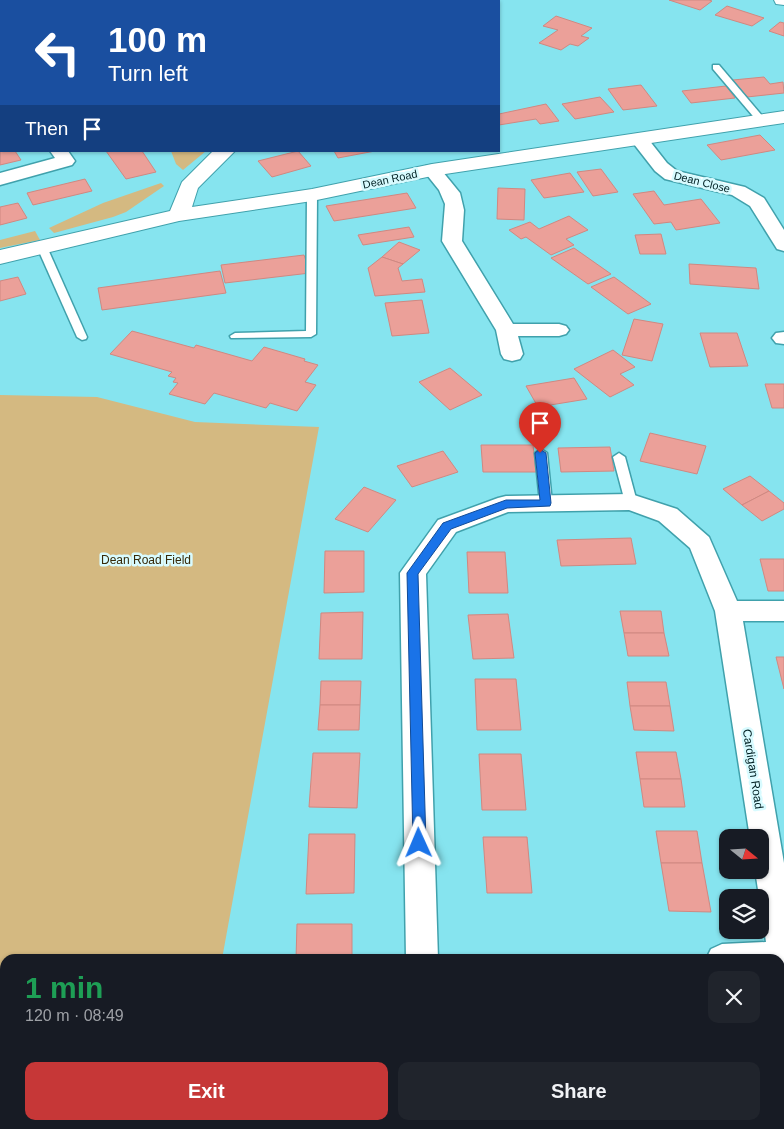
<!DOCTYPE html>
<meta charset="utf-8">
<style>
:root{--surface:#171b24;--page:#20242c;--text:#f1f3f6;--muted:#9ea1a6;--accent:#c63737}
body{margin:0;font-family:Arial,sans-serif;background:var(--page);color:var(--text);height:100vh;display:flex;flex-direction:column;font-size:19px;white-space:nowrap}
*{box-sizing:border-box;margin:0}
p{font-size:16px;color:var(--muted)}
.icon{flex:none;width:28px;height:28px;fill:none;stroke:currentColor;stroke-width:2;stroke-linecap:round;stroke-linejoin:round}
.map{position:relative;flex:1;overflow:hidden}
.sheet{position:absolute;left:0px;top:954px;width:785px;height:176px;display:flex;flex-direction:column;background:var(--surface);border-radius:15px 15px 0 0;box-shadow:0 1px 4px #0004}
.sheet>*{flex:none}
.top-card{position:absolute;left:0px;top:0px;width:500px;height:152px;box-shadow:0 1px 4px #0004;background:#1a4fa0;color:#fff;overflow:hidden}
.needle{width:32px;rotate:108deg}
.fabs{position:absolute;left:719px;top:829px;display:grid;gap:10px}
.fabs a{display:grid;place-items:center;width:50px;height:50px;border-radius:10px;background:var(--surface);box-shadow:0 1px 4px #0004;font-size:25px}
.pin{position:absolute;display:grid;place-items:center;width:42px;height:42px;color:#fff;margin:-51px -21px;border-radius:50% 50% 50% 0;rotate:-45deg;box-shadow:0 0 5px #0007}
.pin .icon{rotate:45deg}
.me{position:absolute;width:55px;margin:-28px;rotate:359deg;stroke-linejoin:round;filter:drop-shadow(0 0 4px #0008)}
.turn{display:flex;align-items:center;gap:18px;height:105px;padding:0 25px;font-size:22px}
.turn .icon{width:65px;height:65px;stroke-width:2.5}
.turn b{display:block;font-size:35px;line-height:42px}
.then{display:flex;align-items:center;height:48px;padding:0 25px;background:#0003;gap:10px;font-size:19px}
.round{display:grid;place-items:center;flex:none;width:52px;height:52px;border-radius:10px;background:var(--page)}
.overview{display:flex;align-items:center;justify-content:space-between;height:85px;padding:0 25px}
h1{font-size:30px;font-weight:600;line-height:38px;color:#1e9e55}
.primary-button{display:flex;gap:10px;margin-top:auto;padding:10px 25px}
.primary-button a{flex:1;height:58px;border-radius:10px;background:var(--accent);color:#fff;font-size:20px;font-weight:600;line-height:58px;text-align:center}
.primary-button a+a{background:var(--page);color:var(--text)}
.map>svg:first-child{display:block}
.green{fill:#d4b981}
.building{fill:#eba099;stroke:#d08881}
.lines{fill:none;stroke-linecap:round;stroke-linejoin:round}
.lane-casing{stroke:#40a1ac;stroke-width:3}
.street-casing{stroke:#40a1ac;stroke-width:3}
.secondary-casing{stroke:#40a1ac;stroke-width:2}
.lane{fill:#fff;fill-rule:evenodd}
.street{fill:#fff;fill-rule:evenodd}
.secondary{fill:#fff;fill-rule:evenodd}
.route{fill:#1a73e8;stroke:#114b97}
.labels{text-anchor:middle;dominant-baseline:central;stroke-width:5;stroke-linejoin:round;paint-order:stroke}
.far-street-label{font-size:11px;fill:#022124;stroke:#d8fbff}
.park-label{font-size:12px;fill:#362807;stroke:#d8fbff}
.street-label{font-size:12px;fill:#022124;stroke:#d8fbff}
</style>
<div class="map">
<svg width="784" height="1129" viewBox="0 0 784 1129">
<rect width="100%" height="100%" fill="#86e4ef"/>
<g class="green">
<path d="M171,151h35l-23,19 -7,-6z"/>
<path d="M161,183l3,3 -38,26 -13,5 -59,16 -5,-5 54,-25z"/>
<path d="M35,231l5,9 -40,8v-8z"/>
<path d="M0,395l97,2 98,25 124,5 -97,532h-217v166h187l-1,4h-191z"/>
</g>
<g class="building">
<path d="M669,0h40l3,1 -12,9z"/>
<path d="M727,6l37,12 -12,8 -37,-11z"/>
<path d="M556,16l36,12 -11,8 8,2 -11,8 -8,-2 -9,6 -22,-7 19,-13 -15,-4z"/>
<path d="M780,22l4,1v13l-15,-5z"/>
<rect x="0" y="48" width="1" height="50"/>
<path d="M764,77l6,7 13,-2 1,11 -37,4 -14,-17z"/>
<path d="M641,85l16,21 -34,4 -15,-21z"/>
<path d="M726,86l9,12 -44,5 -9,-12z"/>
<path d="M600,97l14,15 -39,7 -13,-15z"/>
<path d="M546,104l13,17 -19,3 -4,-5 -37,6v-11z"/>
<path d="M1,133v18h14l6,9 -21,5z"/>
<path d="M760,135l15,15 -54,10 -14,-15z"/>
<path d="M106,151h36l14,21 -30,7z"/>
<path d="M298,151l13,15 -39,11 -14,-16z"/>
<path d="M334,151h41l-37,7z"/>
<path d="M601,169l17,23 -25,4 -16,-24z"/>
<path d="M570,173l14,19 -40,6 -13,-18z"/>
<path d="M85,179l7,12 -59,14 -6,-12z"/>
<path d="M498,188l27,1 -1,31 -27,-1z"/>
<path d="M654,191l10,14 37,-6 19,24 -44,7 -5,-8 -17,2 -21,-30z"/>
<path d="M407,193l9,15 -82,13 -8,-15z"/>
<path d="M18,203l9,15 -27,7v-18z"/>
<path d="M569,216l19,14 -22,9 8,6 -23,10 -25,-18 -5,2 -12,-9 21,-8 9,7z"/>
<path d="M409,227l5,10 -51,8 -5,-10z"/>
<path d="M661,234l5,20h-26l-5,-19z"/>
<path d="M399,242l21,8 -17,14 -21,-7z"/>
<path d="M574,248l37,26 -23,10 -37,-26z"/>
<path d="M304,255l6,18 -85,10 -4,-18z"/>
<path d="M382,257l21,7 -5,4 4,13 20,-2 3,13 -50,4 -7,-28z"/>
<path d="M689,264l67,4 3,21 -69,-5z"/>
<path d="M220,271l6,22 -124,17 -4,-22z"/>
<path d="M18,277l8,17 -26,7v-20z"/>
<path d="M614,277l37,27 -23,10 -37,-27z"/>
<path d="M422,300l7,33 -37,3 -7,-33z"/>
<path d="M634,319l29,5 -11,37 -30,-6z"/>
<path d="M132,331l62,17 2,-3 56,16 12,-14 41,12 -1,2 14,4 -13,17 11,3 -19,26 -27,-8 -4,5 -52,-15 -9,11 -36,-10 9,-11 -5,-1 3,-4 -8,-2 4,-4 -62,-18z"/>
<path d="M700,333h37l11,33 -38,1z"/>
<path d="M613,350l22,17 -15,7 14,11 -24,12 -36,-28z"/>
<path d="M450,368l32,27 -32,15 -31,-28z"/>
<path d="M574,378l13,21 -49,8 -12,-21z"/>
<path d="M765,384h19v24h-12z"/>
<path d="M650,433l56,13 -9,28 -57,-13z"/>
<path d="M481,445h52l3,27h-53z"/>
<path d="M610,447l4,24 -53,1 -3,-24z"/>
<path d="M443,451l15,21 -46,15 -15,-21z"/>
<path d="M750,476l19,15 -27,14 -19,-16z"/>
<path d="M364,487l32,13 -28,32 -33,-13z"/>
<path d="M769,491l15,12v6l-22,12 -20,-16z"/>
<path d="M631,538l5,26 -75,2 -4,-26z"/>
<path d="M325,551h39v41l-40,1z"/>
<path d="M467,552h38l3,41h-39z"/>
<path d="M760,559h24v32h-16z"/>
<path d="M620,611h41l3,22h-40z"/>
<path d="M363,612l-1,47h-43l2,-46z"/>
<path d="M508,614l6,44 -41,1 -5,-44z"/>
<path d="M624,633h40l5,23h-41z"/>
<path d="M776,657h8v32z"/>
<path d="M475,679h41l5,51h-44z"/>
<path d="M321,681h40l-1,24h-40z"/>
<path d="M627,682h39l4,24h-40z"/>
<path d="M320,705h40l-1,25h-41z"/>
<path d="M630,706h40l4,25 -40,-1z"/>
<path d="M636,752h40l5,27h-41z"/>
<path d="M313,753h47l-3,55 -48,-1z"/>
<path d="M479,754h42l5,56h-44z"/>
<path d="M640,779h41l4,28h-41z"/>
<path d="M656,831h41l5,32h-41z"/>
<path d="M309,834h46l-1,59 -48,1z"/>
<path d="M483,837h44l5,56h-45z"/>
<path d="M661,863h41l9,49 -42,-1z"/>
<path d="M297,924h55v35h-56z"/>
</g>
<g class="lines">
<g class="lane-casing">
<g id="lane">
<path d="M713,65h6l45,53v4h-6l-45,-53z"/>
<path d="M312,192l5,3 -1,139 -5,3 -80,1 -1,-2 5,-3 71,-2 1,-136z"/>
<path d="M42,244l5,3 40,90 -1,2 -4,1 -5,-3 -40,-90z"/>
<path d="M541,449l6,4 5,50 -6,4 -6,-4 -5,-50z"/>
<path d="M619,453l6,4 12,45 -6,4 -6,-4 -12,-45z"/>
</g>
</g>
<g class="street-casing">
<g id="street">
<path d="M639,134l6,1 22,28 10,8 68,16 19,11 20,32v21l-7,-2 -27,-43 -18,-11 -67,-16 -10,-8 -25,-32 3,-4z"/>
<path d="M50,151h18l7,10 -3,4 -72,20v-12l55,-15z"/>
<path d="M432,165l6,1 22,27 4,17 -2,31 51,83h46l7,2 3,4 -3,4 -7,2h-41l5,18 -3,5 -8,2 -8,-2 -3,-5 -5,-24 -54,-89 3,-37 -6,-14 -16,-20 3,-4z"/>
<path d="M784,332v12l-8,-1 -4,-5 4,-5z"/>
<path d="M631,494l46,15 32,28 28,64h47v20h-41l41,242v107h-4v-11h-74l5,-10 11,-5 44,-2 -11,-72h5v-32h-10l-35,-227 -25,-63 -31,-27 -30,-11 -121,2 -52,20 -30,42 12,385h-32l-6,-386 38,-53 60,-22 8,-2z"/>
<rect x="396" y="1125" width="34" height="4"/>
</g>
</g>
<g class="secondary-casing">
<g id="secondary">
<path d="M774,0h10v5l-8,-1z"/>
<path d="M784,111v12l-352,53 -120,25 -133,20 -179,43v-14l170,-39 12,-29 31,-31h22l-37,37 -6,19 120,-18 120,-25z"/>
</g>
</g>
<use href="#lane" class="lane"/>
<use href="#street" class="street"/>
<use href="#secondary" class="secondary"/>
</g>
<path class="route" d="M540,449l6,4 5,50 -1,3 -43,2 -56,21 -33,45 8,269 -2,4 -5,2 -4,-2 -2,-4 -6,-270 36,-50 63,-23h34l-5,-47z"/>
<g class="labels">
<g class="far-street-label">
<text transform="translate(390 179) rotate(-12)">Dean Road</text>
<text transform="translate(702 182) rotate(14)">Dean Close</text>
</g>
<g class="park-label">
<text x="146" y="560">Dean Road Field</text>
</g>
<g class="street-label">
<text transform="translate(753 769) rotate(81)">Cardigan Road</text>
</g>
</g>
</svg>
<div class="fabs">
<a><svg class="needle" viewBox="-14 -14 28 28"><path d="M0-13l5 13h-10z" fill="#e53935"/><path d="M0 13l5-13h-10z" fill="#9ea1a6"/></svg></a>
<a><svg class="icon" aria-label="layers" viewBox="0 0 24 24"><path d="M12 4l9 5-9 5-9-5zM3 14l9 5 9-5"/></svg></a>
</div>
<div class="pin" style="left:540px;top:453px;background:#d93025"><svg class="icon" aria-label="arrive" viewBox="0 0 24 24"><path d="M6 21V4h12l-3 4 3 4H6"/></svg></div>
<svg class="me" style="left:419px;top:843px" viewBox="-20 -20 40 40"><path d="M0-17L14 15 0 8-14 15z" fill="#1a73e8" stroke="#fff" stroke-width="4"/></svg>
<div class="top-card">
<div class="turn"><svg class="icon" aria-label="left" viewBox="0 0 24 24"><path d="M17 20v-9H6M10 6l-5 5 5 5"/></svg><div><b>100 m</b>Turn left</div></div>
<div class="then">Then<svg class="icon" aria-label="arrive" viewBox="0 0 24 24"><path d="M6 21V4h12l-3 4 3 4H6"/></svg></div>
</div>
<section class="sheet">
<div class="overview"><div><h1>1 min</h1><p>120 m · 08:49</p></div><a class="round"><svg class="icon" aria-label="close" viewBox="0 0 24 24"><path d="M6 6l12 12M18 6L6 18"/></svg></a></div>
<div class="primary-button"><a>Exit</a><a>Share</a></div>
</section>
</div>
